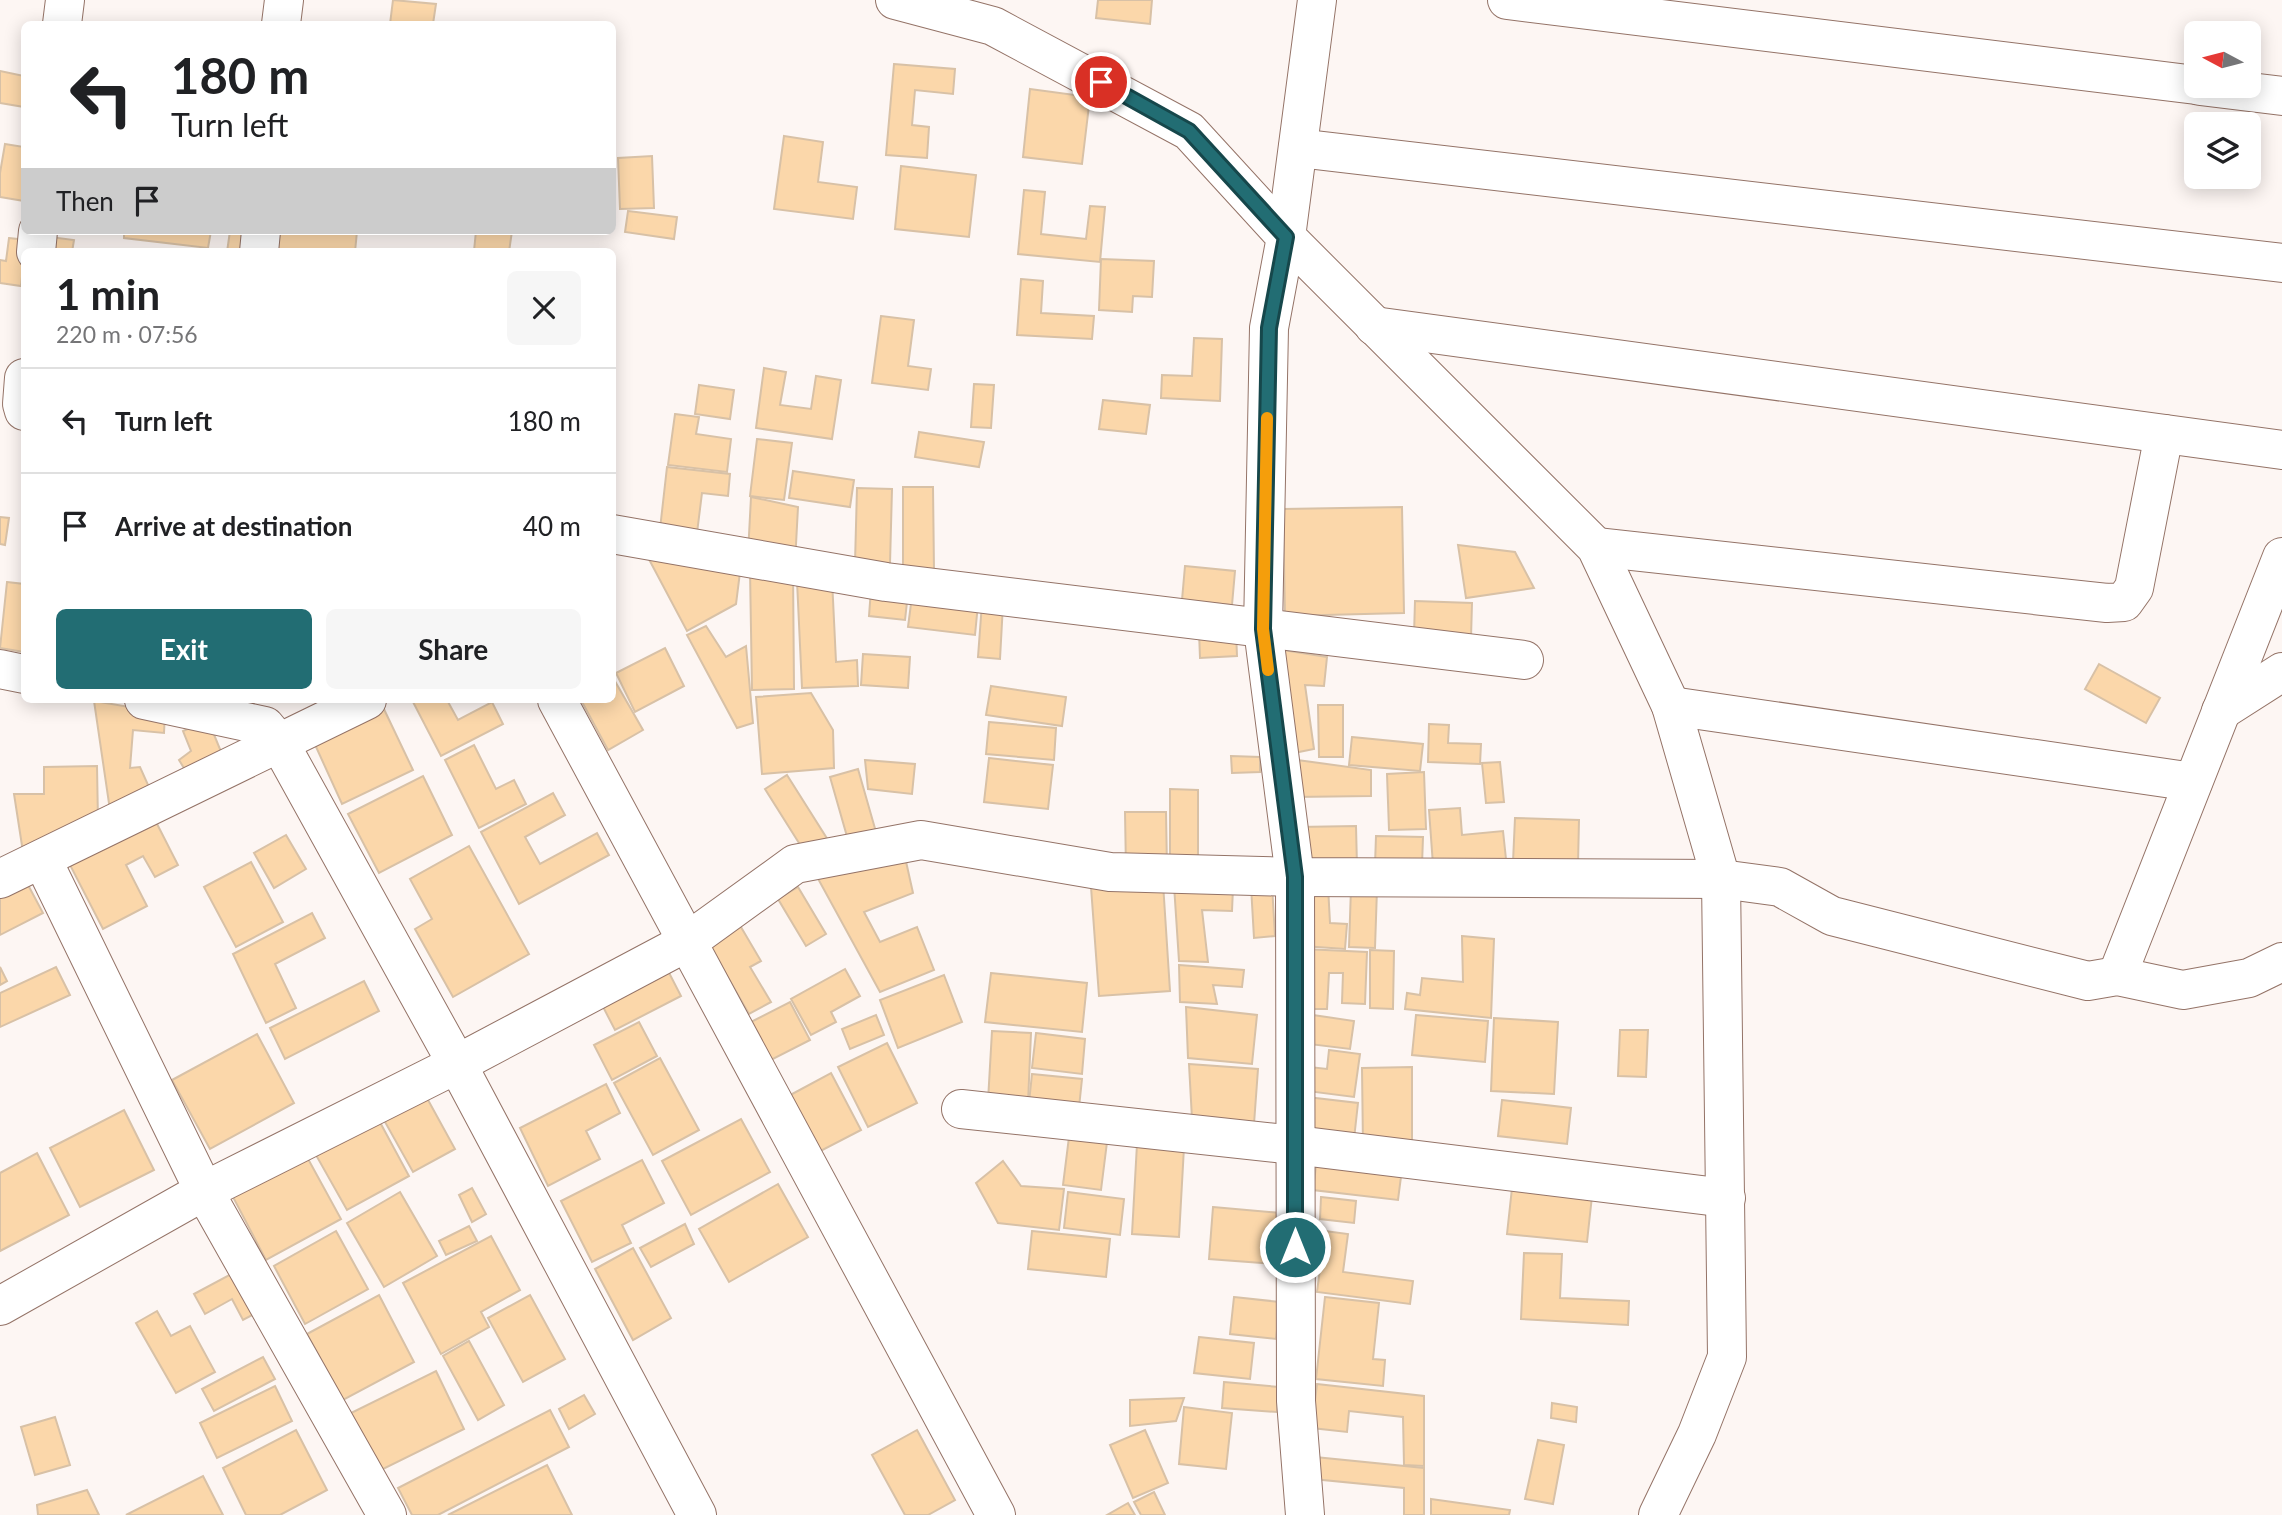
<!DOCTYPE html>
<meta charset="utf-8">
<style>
:root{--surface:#fff;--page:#f6f6f6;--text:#202124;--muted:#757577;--line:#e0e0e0;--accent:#226d73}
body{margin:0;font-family:Lato,sans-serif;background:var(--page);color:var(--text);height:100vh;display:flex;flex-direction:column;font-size:26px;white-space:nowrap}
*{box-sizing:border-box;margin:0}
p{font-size:23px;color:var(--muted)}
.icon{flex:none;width:38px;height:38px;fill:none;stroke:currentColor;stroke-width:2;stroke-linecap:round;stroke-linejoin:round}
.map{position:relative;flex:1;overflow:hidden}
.details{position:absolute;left:21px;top:248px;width:595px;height:455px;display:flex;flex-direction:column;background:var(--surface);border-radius:10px;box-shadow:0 4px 18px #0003}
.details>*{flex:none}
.hud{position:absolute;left:21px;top:21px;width:595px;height:214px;border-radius:10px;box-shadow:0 4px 18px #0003;background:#fff;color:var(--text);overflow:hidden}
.needle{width:46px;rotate:277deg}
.tools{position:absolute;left:2184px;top:21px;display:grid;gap:14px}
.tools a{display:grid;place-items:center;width:77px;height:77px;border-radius:10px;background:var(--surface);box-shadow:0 4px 18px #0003;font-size:35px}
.pin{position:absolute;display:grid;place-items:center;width:60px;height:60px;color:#fff;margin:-30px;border:4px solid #fff;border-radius:50%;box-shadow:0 2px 7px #0007}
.me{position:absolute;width:77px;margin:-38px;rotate:0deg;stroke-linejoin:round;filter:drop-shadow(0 0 5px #0008)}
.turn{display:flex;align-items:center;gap:24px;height:147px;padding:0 35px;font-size:32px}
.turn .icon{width:91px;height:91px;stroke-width:2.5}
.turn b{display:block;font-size:49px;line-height:60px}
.then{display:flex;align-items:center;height:66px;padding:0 35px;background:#0003;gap:14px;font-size:26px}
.round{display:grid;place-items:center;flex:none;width:74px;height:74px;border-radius:10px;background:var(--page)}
.overview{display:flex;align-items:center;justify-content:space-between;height:119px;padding:0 35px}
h1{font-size:42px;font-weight:700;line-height:52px}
.cta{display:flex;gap:14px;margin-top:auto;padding:14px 35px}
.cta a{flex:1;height:80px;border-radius:10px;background:var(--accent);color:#fff;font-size:28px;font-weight:700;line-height:80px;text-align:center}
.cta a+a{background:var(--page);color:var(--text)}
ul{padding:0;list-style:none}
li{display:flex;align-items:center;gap:21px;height:105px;padding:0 35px;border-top:2px solid var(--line)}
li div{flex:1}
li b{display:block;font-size:26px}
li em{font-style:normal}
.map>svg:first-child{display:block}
.building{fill:#fbd7aa;stroke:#d8c1a6;stroke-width:2}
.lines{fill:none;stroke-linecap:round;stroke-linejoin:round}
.minor-casing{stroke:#947367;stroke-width:40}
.minor{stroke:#fff;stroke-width:38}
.route-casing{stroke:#16474b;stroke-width:18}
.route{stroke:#226d73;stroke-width:12}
.slow{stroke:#f59e0b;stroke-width:12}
</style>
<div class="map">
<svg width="2282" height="1515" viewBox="0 0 2282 1515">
<rect width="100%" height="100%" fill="#fdf6f3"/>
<g class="building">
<path d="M393,0l43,4 -3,20h-43z"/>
<path d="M1098,0h54l-2,24 -54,-6z"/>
<path d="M894,64l61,5 -2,25 -38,-4 -3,35 17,2 -2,31 -41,-3z"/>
<path d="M0,71l24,5v31l-24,-4z"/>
<path d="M1030,89l60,8 -8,67 -59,-7z"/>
<path d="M784,136l39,6 -5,40 39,5 -4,32 -79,-10z"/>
<path d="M5,144l19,3v54l-24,-4v-24z"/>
<path d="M652,156l2,52 -34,1 -2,-51z"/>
<path d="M901,166l75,9 -7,62 -74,-8z"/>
<path d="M1024,190l21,2 -4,42 45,5 4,-33 15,1 -5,55 -82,-8z"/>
<path d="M628,211l49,6 -3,22 -49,-7z"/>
<path d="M124,231h87l-3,17 -84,-10z"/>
<path d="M230,231h18l-3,21h-18z"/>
<path d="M266,231h46l28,3 1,-3h16l-2,21h-56l-35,-4z"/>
<path d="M476,231h36l-3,21 -35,-1z"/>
<path d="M50,237l24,3 -2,12h-23z"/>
<path d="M9,238l17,2 -5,46 -21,-3v-23l6,1z"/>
<path d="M1101,259l53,2 -2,36 -19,-1 -1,16 -33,-2z"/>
<path d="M1021,279l22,2 -2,32 53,3 -2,23 -75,-4z"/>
<path d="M881,316l33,4 -6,46 23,3 -3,21 -56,-7z"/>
<path d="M1194,338l28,1 -2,62 -59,-3 1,-23 30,1z"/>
<path d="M764,368l22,4 -6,33 31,4 5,-33 25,4 -9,59 -76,-11z"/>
<path d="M974,384l20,1 -3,43 -20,-1z"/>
<path d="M699,385l35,5 -4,29 -35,-5z"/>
<path d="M1103,400l47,5 -4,29 -47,-5z"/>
<path d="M675,414l24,3 -3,17 35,5 -4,33 -59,-7z"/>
<path d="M919,432l65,10 -5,25 -64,-10z"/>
<path d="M757,439l35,4 -8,57 -34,-4z"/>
<path d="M667,467l63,7 -2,22 -26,-3 -5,40 -37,-4z"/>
<path d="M793,471l61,9 -4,27 -61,-9z"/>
<path d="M903,487h30l1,84h-31z"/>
<path d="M857,488l35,1 -2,75 -35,-1z"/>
<path d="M751,497l47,10 -3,56 -47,-9z"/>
<path d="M1402,507l2,106 -119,3 -2,-107z"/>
<path d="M0,517l9,1 -4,27 -5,-1z"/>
<path d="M1458,545l57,7 19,36 -68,10z"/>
<path d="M643,548l98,16 -5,40 -49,27z"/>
<path d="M1185,566l50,5 -3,34 -50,-5z"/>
<path d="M750,570h43l1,119 -42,1z"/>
<path d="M832,579l4,83 21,-2 1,26 -56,2 -5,-107z"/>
<path d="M7,582l17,2v68l-24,-4z"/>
<path d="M871,589l37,4 -3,27 -36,-4z"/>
<path d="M912,596l66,8 -3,31 -67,-8z"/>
<path d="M1415,601l57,2 -1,35 -57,-3z"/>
<path d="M982,603l21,1 -3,55 -22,-2z"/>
<path d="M706,626l20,31 20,-11 7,77 -16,5 -50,-93z"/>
<path d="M1236,631l1,25 -37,2 -1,-26z"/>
<path d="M665,648l19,38 -49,26 -19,-39z"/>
<path d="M1270,648l57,9 -3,29 -19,-1 9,64 -25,5z"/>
<path d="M863,654l47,3 -2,31 -47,-3z"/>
<path d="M2099,664l61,34 -14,25 -61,-34z"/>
<path d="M612,676l31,54 -35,20 -27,-50h31z"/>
<path d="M991,686l75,11 -4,29 -76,-11z"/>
<path d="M811,693l22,37 1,38 -72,6 -6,-77z"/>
<path d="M412,700h35l11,20 34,-18 11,22 -62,32z"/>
<path d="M94,701l71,12 -1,20 -31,-3 -3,38 10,-1 13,29 -42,21z"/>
<path d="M382,705l31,65 -71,34 -30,-66z"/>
<path d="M1318,705h25v52h-24z"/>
<path d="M208,720l14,34 -35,19 -8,-13 12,-9 -8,-20z"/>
<path d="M989,722l67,6 -2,32 -68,-6z"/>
<path d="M1429,724l20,1 -1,18 33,1 -1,20 -52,-2z"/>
<path d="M1352,737l71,7 -3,27 -71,-6z"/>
<path d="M474,745l22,44 18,-9 12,24 -47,24 -34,-68z"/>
<path d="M1231,756l29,1v15l-28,1z"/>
<path d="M989,758l64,7 -5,44 -64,-7z"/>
<path d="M1290,759l81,11v26l-77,1z"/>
<path d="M865,760l50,4 -3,30 -44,-5z"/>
<path d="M1500,762l4,40 -18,1 -4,-40z"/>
<path d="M97,766l1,56 -75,30 -9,-58h30v-27z"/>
<path d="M858,769l20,70 -28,8 -20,-70z"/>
<path d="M1424,772l2,57 -37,1 -2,-56z"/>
<path d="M787,775l46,73 -29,3 -39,-62z"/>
<path d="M423,776l29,59 -73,38 -31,-59z"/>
<path d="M1170,789l28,1v72h-28z"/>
<path d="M553,793l12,22 -40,22 15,27 57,-31 12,22 -90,49 -38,-72z"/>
<path d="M1460,808l2,27 41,-4 3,28 -73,6 -4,-55z"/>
<path d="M1125,812h41l1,57 -41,1z"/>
<path d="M154,818l24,47 -23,12 -12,-21 -17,9 21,41 -44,23 -34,-66z"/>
<path d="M1515,818l64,2 -1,44 -65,-2z"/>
<path d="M1356,826l1,40h-59v-39z"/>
<path d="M286,835l20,34 -32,19 -20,-35z"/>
<path d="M1376,836l47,1 -1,28h-47z"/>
<path d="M469,846l60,108 -76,43 -38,-68 17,-10 -22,-40z"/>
<path d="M905,857l8,36 -49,19 16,30 37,-15 17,43 -54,22 -64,-117z"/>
<path d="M251,862l32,60 -47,25 -32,-60z"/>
<path d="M27,883l16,30 -43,22v-39z"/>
<path d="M1163,883l7,108 -71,5 -8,-109z"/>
<path d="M1303,884l25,2 2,37 17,1 -2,25 -42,-3z"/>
<path d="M1174,885l59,3 -1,23 -30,-1 6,52 -29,-1z"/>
<path d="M1272,885l3,51 -21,2 -3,-52z"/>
<path d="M798,887l28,47 -20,12 -28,-47z"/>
<path d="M1351,888l26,1 -2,59 -26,-1z"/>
<path d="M312,913l13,25 -50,26 21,44 -30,15 -33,-69z"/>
<path d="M738,922l23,39 -11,6 21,35 -22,12 -42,-73z"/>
<path d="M1462,936l32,3 -3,79 -86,-9 2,-16 13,2 2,-17 41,4z"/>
<path d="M1304,949l63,3 -2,52 -23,-1 1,-30h-14l-2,36h-19z"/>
<path d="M1370,950l24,1 -1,58 -23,-1z"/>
<path d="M665,965l16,31 -66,34 -16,-31z"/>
<path d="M1179,965l65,5 -2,17 -29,-2 4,19 -37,-2z"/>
<path d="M0,967l7,14 -7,4z"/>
<path d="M56,967l14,28 -70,32v-34z"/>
<path d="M845,969l15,27 -29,16 5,10 -25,13 -20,-36z"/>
<path d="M991,973l96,10 -5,49 -97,-10z"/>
<path d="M944,975l18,47 -64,26 -18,-48z"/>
<path d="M364,981l15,30 -94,48 -15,-31z"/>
<path d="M790,1002l20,38 -41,21 -20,-38z"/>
<path d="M1186,1007l71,8 -5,49 -64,-6z"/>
<path d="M876,1015l8,20 -34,14 -8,-20z"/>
<path d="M1313,1015l41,6 -4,28 -41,-5z"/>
<path d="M1416,1015l72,6 -3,41 -73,-7z"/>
<path d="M1494,1018l64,4 -4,72 -63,-3z"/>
<path d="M639,1022l18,34 -45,24 -18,-35z"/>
<path d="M1620,1030h28l-2,47 -28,-1z"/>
<path d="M992,1031l39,2 -3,70 -40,-2z"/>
<path d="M1036,1033l49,6 -3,35 -50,-6z"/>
<path d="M257,1034l37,69 -84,46 -38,-69z"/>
<path d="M887,1043l30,60 -49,24 -30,-60z"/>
<path d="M1329,1050l31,4 -6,43 -47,-6 3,-24 17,2z"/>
<path d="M660,1058l39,72 -46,25 -39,-72z"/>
<path d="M1189,1064l69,5 -4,55 -62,-5z"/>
<path d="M1412,1067v78l-49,1 -1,-78z"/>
<path d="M831,1073l30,57 -50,26 -30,-56z"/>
<path d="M1032,1074l50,5 -4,38 -50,-5z"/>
<path d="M606,1084l14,29 -34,18 14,28 -52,27 -28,-58z"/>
<path d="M422,1089l33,60 -42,23 -33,-59z"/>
<path d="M1307,1097l51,6 -5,45 -52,-6z"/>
<path d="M1502,1100l69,8 -4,36 -69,-8z"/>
<path d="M124,1110l30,60 -74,37 -30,-59z"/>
<path d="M375,1113l34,63 -62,34 -35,-62z"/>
<path d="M741,1119l29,53 -79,43 -29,-54z"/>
<path d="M1070,1129l38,5 -7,56 -38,-5z"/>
<path d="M1137,1144l47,3 -5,90 -47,-3z"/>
<path d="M37,1153l32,62 -69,36v-78z"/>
<path d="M307,1157l34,62 -75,41 -33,-63z"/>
<path d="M1317,1158l85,11 -4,31 -85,-10z"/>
<path d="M642,1160l22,43 -42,22 9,18 -39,19 -31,-61z"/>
<path d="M1003,1161l18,25 43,3 -5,41 -61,-7 -22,-40z"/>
<path d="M778,1184l30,53 -79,45 -30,-53z"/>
<path d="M472,1188l14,26 -14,8 -13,-27z"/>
<path d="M1512,1188l80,8 -5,46 -80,-8z"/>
<path d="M400,1192l37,64 -53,31 -37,-64z"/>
<path d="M1068,1192l56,7 -4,36 -56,-7z"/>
<path d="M1321,1197l35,4 -2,22 -34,-4z"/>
<path d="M1213,1207l68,6 -4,51 -68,-5z"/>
<path d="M685,1224l9,20 -43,23 -11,-19z"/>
<path d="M469,1226l8,15 -31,14 -7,-14z"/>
<path d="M336,1231l32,58 -63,35 -31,-58z"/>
<path d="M1032,1231l78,8 -4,38 -78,-8z"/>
<path d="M1325,1231l23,3 -5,38 70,9 -3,23 -93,-12z"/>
<path d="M491,1236l29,54 -39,22 8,15 -48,27 -38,-71z"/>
<path d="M633,1248l38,70 -38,22 -38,-71z"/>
<path d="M1524,1253l38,1 -2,44 69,3 -1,24 -107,-6z"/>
<path d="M233,1273l23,40 -13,7 -11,-21 -27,15 -11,-20z"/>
<path d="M379,1295l35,67 -71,38 -36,-66z"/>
<path d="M530,1295l35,64 -42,23 -35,-64z"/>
<path d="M1234,1297l46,5 -4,37 -46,-5z"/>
<path d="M1325,1297l54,6 -6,56 12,1 -2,26 -67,-7z"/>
<path d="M157,1311l14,25 19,-10 25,46 -39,21 -40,-70z"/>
<path d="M1199,1337l55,6 -4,36 -56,-6z"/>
<path d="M469,1341l35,64 -26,15 -35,-64z"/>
<path d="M263,1357l12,22 -61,32 -12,-22z"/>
<path d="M436,1371l28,58 -91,45 -28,-58z"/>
<path d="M1224,1382l55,5 -2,25 -55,-4z"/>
<path d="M1317,1384l107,12v70l-20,-1 -1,-48 -54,-6 -2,21 -35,-4z"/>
<path d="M275,1386l17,35 -75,37 -17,-35z"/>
<path d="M584,1395l11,19 -26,15 -10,-20z"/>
<path d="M1184,1398l-8,23 -46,5v-26z"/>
<path d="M1552,1403l25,4 -1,15 -25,-4z"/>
<path d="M1184,1407l48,6 -6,56 -47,-5z"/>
<path d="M550,1410l19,37 -131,68h-26l-14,-27z"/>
<path d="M55,1417l15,48 -35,10 -14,-48z"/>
<path d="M296,1430l31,60 -47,25h-34l-23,-47z"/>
<path d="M917,1430l38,70 -27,15h-23l-33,-60z"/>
<path d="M1145,1430l23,53 -35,15 -23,-53z"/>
<path d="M1538,1440l26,5 -11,59 -28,-5z"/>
<path d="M1315,1457l109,11v47h-20v-27l-91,-9z"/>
<path d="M547,1465l25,50h-124z"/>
<path d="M203,1476l20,39h-97z"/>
<path d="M87,1490l12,25h-61l-1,-10z"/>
<path d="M1154,1492l11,23h-24l-7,-13z"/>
<path d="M1431,1499l79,11 -1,5h-78z"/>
<path d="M1128,1503l7,12h-28z"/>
</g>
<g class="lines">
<g class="minor-casing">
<g id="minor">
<path d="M895,0l98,26 196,105 97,106 -17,91 -6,301 32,248 1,524 9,114"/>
<path d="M1317,0l-31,237 310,310 75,159 50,173 6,478 -30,77 -39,81"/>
<path d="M1507,0l689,85"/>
<path d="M62,24l3,-24"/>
<path d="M281,24l3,-24"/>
<path d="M2200,86l82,10"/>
<path d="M1298,148l984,115"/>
<path d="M36,252l2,-21"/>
<path d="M259,252l2,-21"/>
<path d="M1374,326l908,124"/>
<path d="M24,378l-2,26 2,7"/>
<path d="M612,534l274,48 638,78"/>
<path d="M1596,547l511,56 17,-1 10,-14 30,-154"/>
<path d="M0,669l24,5"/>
<path d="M144,700l121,26 15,18 177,320 240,451"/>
<path d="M557,700l439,815"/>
<path d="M1671,706l522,76"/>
<path d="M2221,711l61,-39"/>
<path d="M42,859l162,332 183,324"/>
<path d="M0,879l367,-179"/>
<path d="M2117,976l165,-419"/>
<path d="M961,1109l334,36 431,53"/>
<path d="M0,1306l204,-115 253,-127 230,-122 108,-78 126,-24 189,32 185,5 426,2 59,8 52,29 256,65 29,-5 66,14 66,-12 33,-16"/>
</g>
</g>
<use href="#minor" class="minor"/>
</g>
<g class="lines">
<g class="route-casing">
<path id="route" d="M1101,82l88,49 97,106 -17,91 -6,301 32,248v370"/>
</g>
<use href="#route" class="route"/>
<path class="slow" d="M1267,418l-4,211 5,41"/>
</g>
</svg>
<div class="tools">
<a><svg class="needle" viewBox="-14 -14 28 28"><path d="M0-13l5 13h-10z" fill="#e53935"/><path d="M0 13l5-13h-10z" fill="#757577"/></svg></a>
<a><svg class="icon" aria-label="layers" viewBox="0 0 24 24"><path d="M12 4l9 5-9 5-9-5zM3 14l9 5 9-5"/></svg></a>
</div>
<div class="pin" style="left:1101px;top:82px;background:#d93025"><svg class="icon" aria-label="arrive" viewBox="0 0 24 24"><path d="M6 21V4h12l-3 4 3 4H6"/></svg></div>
<svg class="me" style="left:1295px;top:1247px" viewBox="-20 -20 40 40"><circle r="17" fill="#226d73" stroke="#fff" stroke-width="3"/><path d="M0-11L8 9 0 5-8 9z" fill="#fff"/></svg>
<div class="hud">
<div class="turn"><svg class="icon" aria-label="left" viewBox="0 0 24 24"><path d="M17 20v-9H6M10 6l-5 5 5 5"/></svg><div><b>180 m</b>Turn left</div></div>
<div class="then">Then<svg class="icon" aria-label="arrive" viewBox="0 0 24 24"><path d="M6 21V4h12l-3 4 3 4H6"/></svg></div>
</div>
<section class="details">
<div class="overview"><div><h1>1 min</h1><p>220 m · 07:56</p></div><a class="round"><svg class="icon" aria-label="close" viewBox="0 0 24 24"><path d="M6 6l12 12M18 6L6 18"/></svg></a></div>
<ul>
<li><svg class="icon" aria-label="left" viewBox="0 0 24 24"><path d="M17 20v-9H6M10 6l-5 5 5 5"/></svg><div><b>Turn left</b></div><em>180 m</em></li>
<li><svg class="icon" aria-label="arrive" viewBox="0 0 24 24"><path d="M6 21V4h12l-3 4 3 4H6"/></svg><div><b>Arrive at destination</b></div><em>40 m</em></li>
</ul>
<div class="cta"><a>Exit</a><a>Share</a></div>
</section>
</div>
